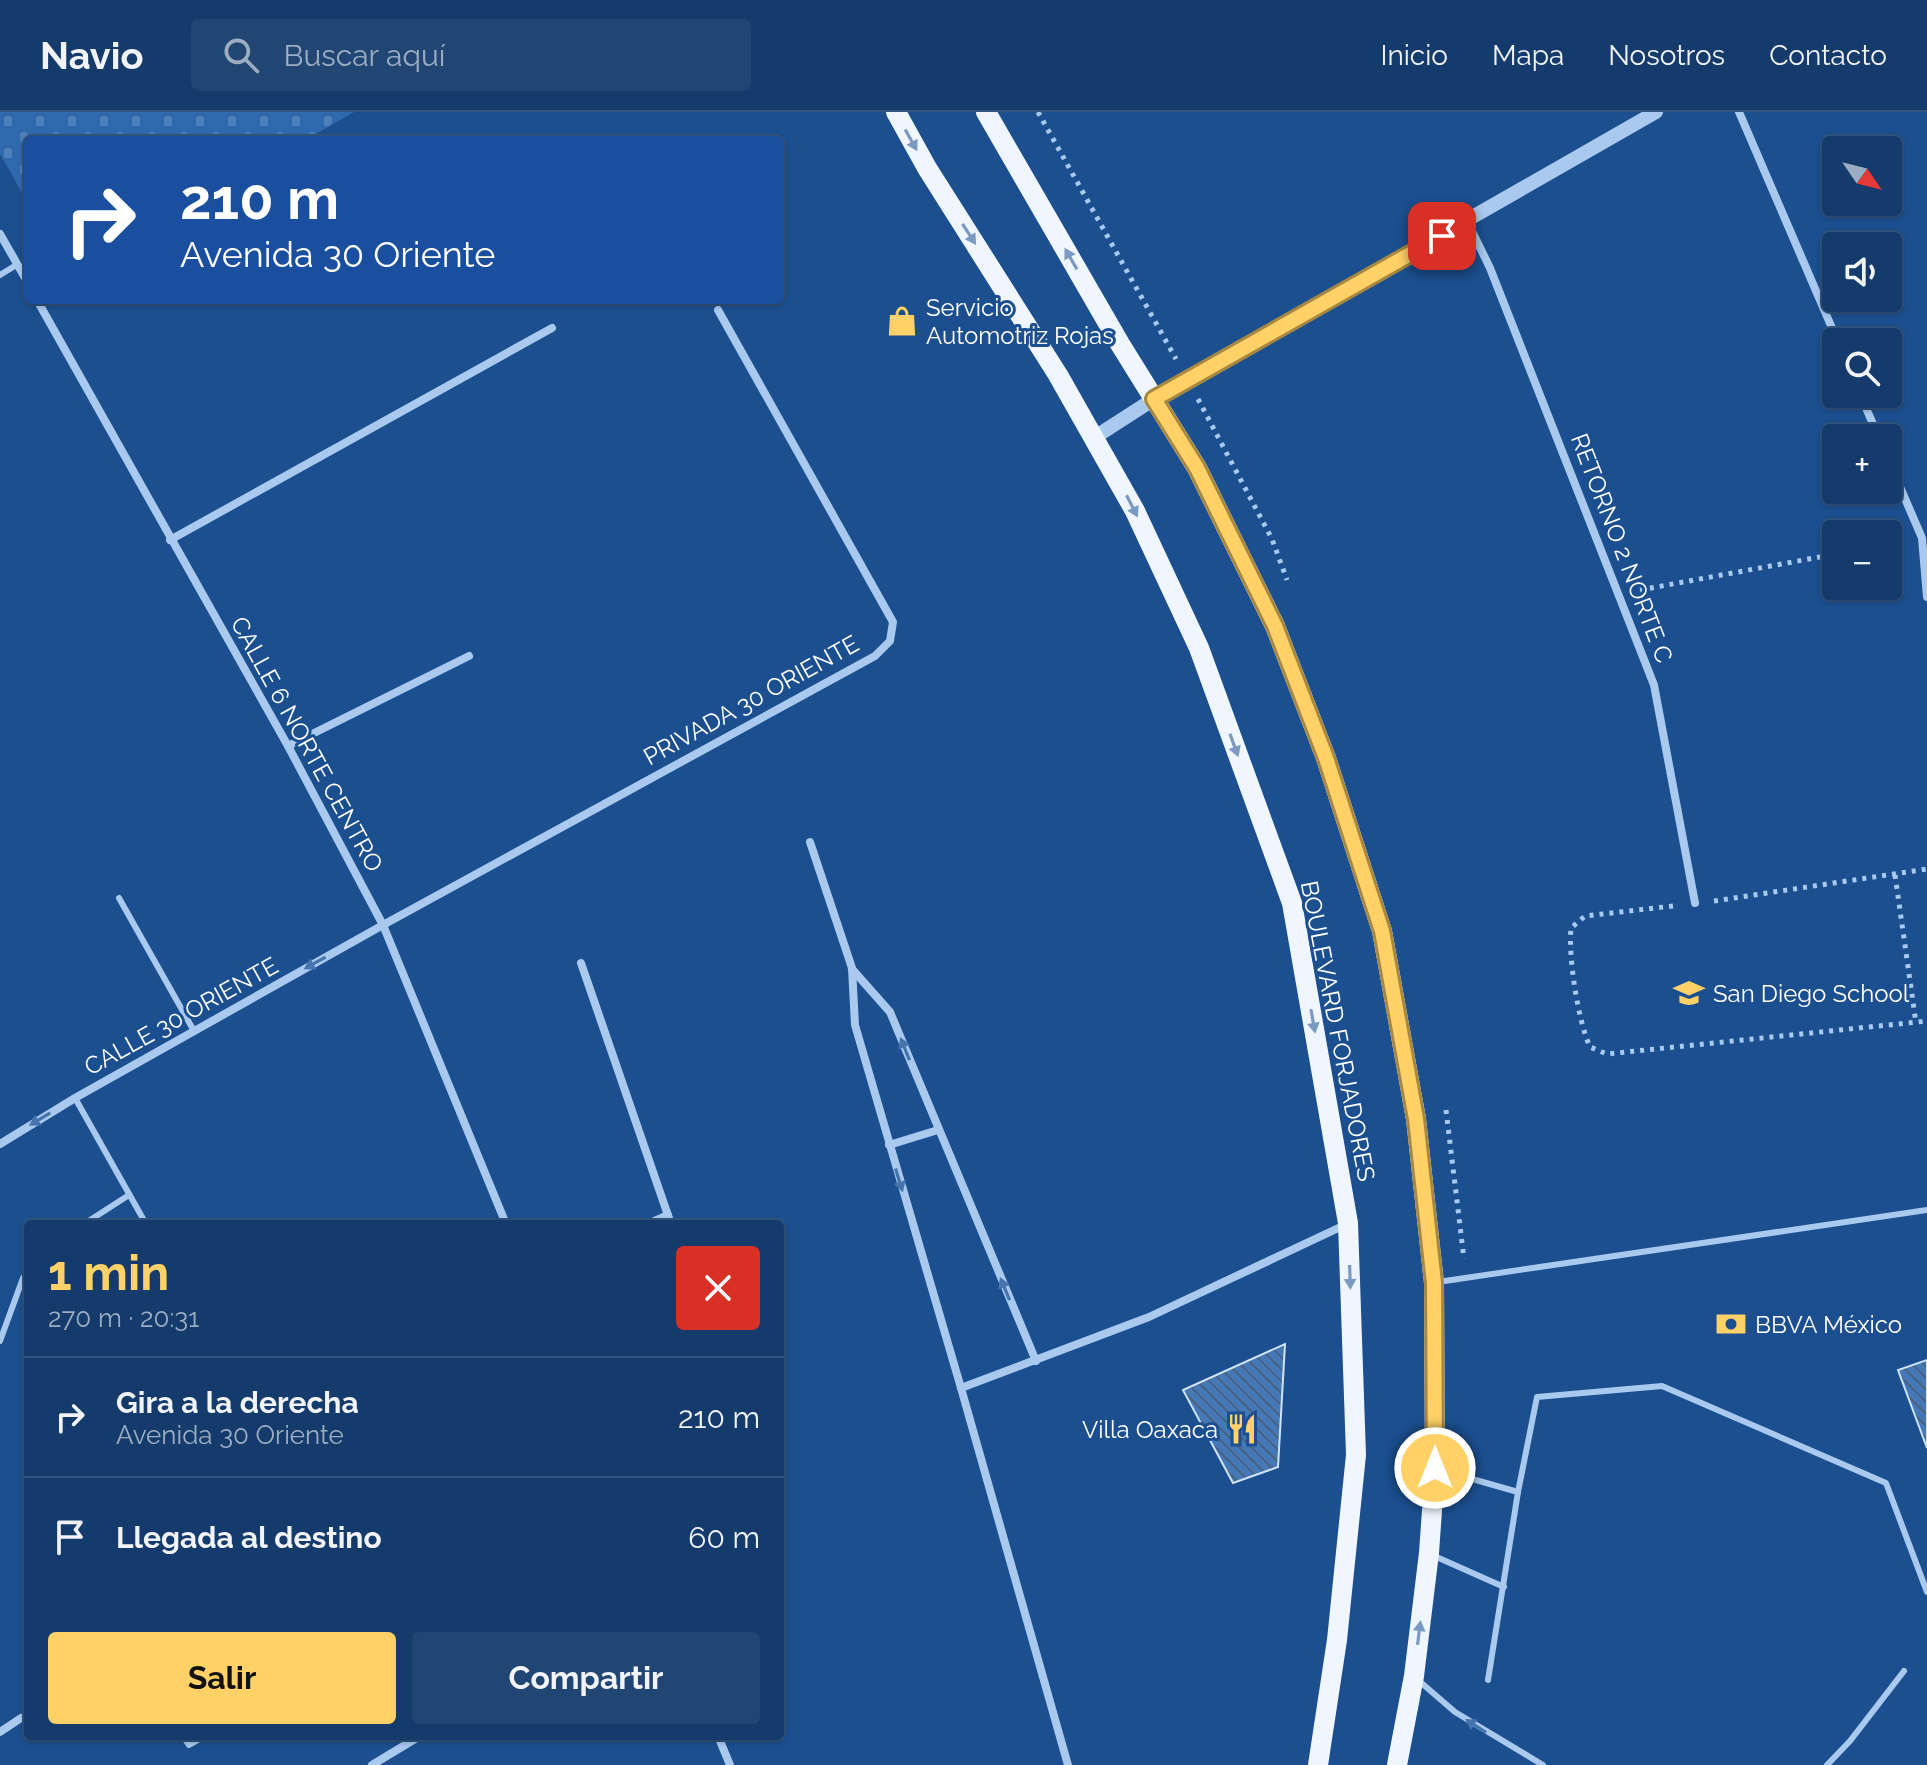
<!DOCTYPE html>
<html lang="es">
<meta charset="utf-8">
<style>
:root{--surface:#143b6b;--page:#214673;--text:#f1f3f6;--muted:#9dadc1;--line:#33557e;--accent:#ffd166}
body{margin:0;font-family:Raleway,sans-serif;background:var(--page);color:var(--text);height:100vh;display:flex;flex-direction:column;font-size:30px;white-space:nowrap}
*{box-sizing:border-box;margin:0}
p{font-size:26px;color:var(--muted)}
.icon{flex:none;width:44px;height:44px;fill:none;stroke:currentColor;stroke-width:2;stroke-linecap:round;stroke-linejoin:round}
.map{position:relative;flex:1;overflow:hidden}
.side{position:absolute;left:24px;top:1108px;width:760px;height:520px;display:flex;flex-direction:column;background:var(--surface);border-radius:8px;box-shadow:0 2px 6px #0004,0 0 0 2px var(--line)}
.side>*{flex:none}
.hud{position:absolute;left:24px;top:24px;width:760px;height:168px;border-radius:8px;box-shadow:0 2px 6px #0004,0 0 0 2px var(--line);background:#1a4fa0;color:#fff;overflow:hidden}
.needle{width:52px;rotate:125deg}
.fabs{position:absolute;left:1822px;top:24px;display:grid;gap:16px}
.fabs a{display:grid;place-items:center;width:80px;height:80px;border-radius:8px;background:var(--surface);box-shadow:0 2px 6px #0004,0 0 0 2px var(--line);font-size:40px}
.pin{position:absolute;display:grid;place-items:center;width:68px;height:68px;color:#fff;margin:-34px;border-radius:16px;box-shadow:0 4px 12px #0006}
.me{position:absolute;width:88px;margin:-44px;rotate:0deg;stroke-linejoin:round;filter:drop-shadow(0 0 6px #0008)}
.turn{display:flex;align-items:center;gap:28px;height:168px;padding:0 24px;font-size:36px}
.turn .icon{width:104px;height:104px;stroke-width:2.5}
.turn b{display:block;font-size:56px;line-height:68px}
.round{display:grid;place-items:center;flex:none;width:84px;height:84px;border-radius:8px;background:var(--page)}
.headline{display:flex;align-items:center;justify-content:space-between;height:136px;padding:0 24px}
h1{font-size:48px;font-weight:700;line-height:60px;color:var(--accent)}
.primary-button{display:flex;gap:16px;margin-top:auto;padding:16px 24px}
.primary-button a{flex:1;height:92px;border-radius:8px;background:var(--accent);color:#111;font-size:32px;font-weight:700;line-height:92px;text-align:center}
.primary-button a+a{background:var(--page);color:var(--text)}
ul{padding:0;list-style:none}
li{display:flex;align-items:center;gap:24px;height:120px;padding:0 24px;border-top:2px solid var(--line)}
li div{flex:1}
li b{display:block;font-size:30px}
li em{font-style:normal}
header{display:flex;align-items:center;gap:48px;box-sizing:border-box;height:112px;padding:0 40px;background:var(--surface);border-bottom:2px solid var(--line)}
header strong{font-size:38px}
nav{display:flex;gap:44px;margin-inline-start:auto;font-size:28px}
.search{width:560px;height:72px;background:var(--page);display:flex;align-items:center;gap:20px;box-sizing:border-box;padding:0 28px;border-radius:8px;color:var(--muted);font-size:30px}
.map>svg:first-child{display:block}
.cemetery{fill:url(#cemetery-stones)}
.building{fill:url(#building-back-hatch);stroke:#cfe3fa;stroke-width:2}
.lines{fill:none;stroke-linecap:round;stroke-linejoin:round}
.path{stroke:#a9c9ee;stroke-width:5;stroke-dasharray:4 6;stroke-linecap:butt}
.service{stroke:#a9c9ee;stroke-width:6}
.minor{stroke:#a9c9ee;stroke-width:8}
.tertiary{stroke:#a9c9ee;stroke-width:14}
.primary{stroke:#f0f6ff;stroke-width:20}
.oneway{fill:#7b9ac1}
.oneway2{fill:#4674ac}
.route-casing{stroke:#a68842;stroke-width:20}
.route{stroke:#ffd166;stroke-width:14}
.labels{text-anchor:middle;dominant-baseline:central;stroke-width:6;stroke-linejoin:round;paint-order:stroke}
.poi-label{font-size:24px;fill:#fff;stroke:#1b4f8f;text-anchor:start}
.street-label{font-size:24px;fill:#fff;stroke:#1b4f8f}
</style>
<header>
<strong>Navio</strong>
<div class="search"><svg class="icon" aria-label="search" viewBox="0 0 24 24"><circle cx="10" cy="10" r="6"/><path d="M15 15l6 6"/></svg>Buscar aquí</div>
<nav><a>Inicio</a><a>Mapa</a><a>Nosotros</a><a>Contacto</a></nav>
</header>
<div class="map">
<svg width="1927" height="1653" viewBox="0 0 1927 1653">
<defs>
<pattern id="cemetery-stones" width="16" height="16" patternUnits="userSpaceOnUse" patternTransform="scale(2)"><rect width="16" height="16" fill="#2e69ad"/><path d="M2 7V4a2 2 0 0 1 4 0v3zM10 15v-3a2 2 0 0 1 4 0v3z" fill="#4d80b9"/></pattern>
<pattern id="building-back-hatch" width="6" height="6" patternUnits="userSpaceOnUse" patternTransform="scale(2)"><rect width="6" height="6" fill="#4478b7"/><path d="M-1 5l2 2M0 0l6 6M5-1l2 2" fill="none" stroke="#486282"/></pattern>
</defs>
<rect width="100%" height="100%" fill="#1b4f8f"/>
<path class="cemetery" d="M0,0h354l-49,28h-277v63l-28,-49z"/>
<g class="building">
<path d="M1285,1232l-7,123 -45,16 -50,-93z"/>
<path d="M1927,1248v88l-29,-78z"/>
</g>
<g class="lines">
<g class="path">
<path d="M1038,0l138,247"/>
<path d="M1198,287l74,140 15,41"/>
<path d="M1888,432l14,-2"/>
<path d="M1640,478l196,-36"/>
<path d="M1895,763l21,148"/>
<path d="M1714,789l213,-32"/>
<path d="M1673,794l-88,10 -14,12c-3,28 7,93 19,119l17,7 320,-33"/>
<path d="M1446,998l18,149"/>
</g>
<g class="service">
<path d="M0,163l18,-11"/>
<path d="M119,786l75,133"/>
<path d="M75,986l71,126"/>
<path d="M84,1112l45,-29"/>
<path d="M1438,1170l489,-72"/>
<path d="M0,1229l23,-63 5,-7"/>
<path d="M1437,1357l81,23"/>
<path d="M1432,1443l72,32"/>
<path d="M1418,1568l37,32 88,53"/>
<path d="M1488,1568l30,-188 19,-95 125,-11 224,97 41,109"/>
<path d="M183,1624l6,9 16,-9"/>
<path d="M1827,1653l23,-24 54,-70"/>
</g>
<g class="minor">
<path d="M1739,0l99,230"/>
<path d="M1467,109l23,47 164,417 41,218"/>
<path d="M0,122l28,49"/>
<path d="M37,188l251,446 95,179 123,299"/>
<path d="M1860,282l19,44"/>
<path d="M1888,347l34,79 5,59"/>
<path d="M170,428l382,-212"/>
<path d="M288,634l181,-90"/>
<path d="M810,730l42,126 3,57 106,363 107,377"/>
<path d="M581,851l90,261"/>
<path d="M852,857l38,43 146,349"/>
<path d="M0,1032l75,-46 308,-173 492,-269 15,-15 3,-19 -175,-312"/>
<path d="M889,1033l49,-15"/>
<path d="M648,1112l20,-9"/>
<path d="M961,1276l188,-71 198,-93"/>
<path d="M0,1620l21,-14"/>
<path d="M718,1624l12,29"/>
<path d="M372,1653l48,-29"/>
</g>
<path class="tertiary" d="M1095,325l59,-38 502,-287"/>
<g class="primary">
<path d="M896,0l31,56 131,207 77,136 64,137 93,255 56,320 8,232 -19,185 -19,125"/>
<path d="M986,0l134,232 77,124 78,158 51,132 56,173 34,188 18,164 1,185 -6,85 -15,123 -17,89"/>
</g>
</g>
<defs><path id="oneway-solid" d="M-6-.8H1V-3.2L6.5 0L1 3.2V.8H-6Z" transform="scale(2)"/></defs>
<g class="oneway">
<use href="#oneway-solid" transform="translate(911 28) rotate(61)"/>
<use href="#oneway-solid" transform="translate(969 122) rotate(57)"/>
<use href="#oneway-solid" transform="translate(1071 147) rotate(-120)"/>
<use href="#oneway-solid" transform="translate(1132 394) rotate(63)"/>
<use href="#oneway-solid" transform="translate(1234 633) rotate(70)"/>
<use href="#oneway-solid" transform="translate(1313 909) rotate(80)"/>
<use href="#oneway-solid" transform="translate(1350 1165) rotate(88)"/>
<use href="#oneway-solid" transform="translate(1419 1521) rotate(-83)"/>
</g>
<g class="oneway2">
<use href="#oneway-solid" transform="translate(315 851) rotate(151)"/>
<use href="#oneway-solid" transform="translate(905 937) rotate(-112)"/>
<use href="#oneway-solid" transform="translate(40 1007) rotate(149)"/>
<use href="#oneway-solid" transform="translate(899 1068) rotate(73)"/>
<use href="#oneway-solid" transform="translate(1005 1177) rotate(-113)"/>
<use href="#oneway-solid" transform="translate(1476 1614) rotate(-147)"/>
</g>
<g class="lines">
<g class="route-casing">
<path id="route" d="M1435,1356l-1,-185 -18,-164 -34,-188 -56,-173 -51,-132 -78,-158 -43,-69 288,-163"/>
</g>
<use href="#route" class="route"/>
</g>
<defs>
<g id="shop-bare" transform="scale(2.4)"><path d="M-5-2.5h2.3a2.7 3.5 0 0 1 5.4 0H5L5.5 6h-11ZM-1.5-2.5h3a1.5 2.3 0 0 0-3 0Z" fill="#ffd166" stroke="#1b4f8f" stroke-width="2.5" paint-order="stroke"/></g>
<g id="school-bare" transform="scale(2.4)"><path d="M0-5L7-2L0 1L-7-2ZM-4 1L0 2.5L4 1V4Q0 6-4 4Z" fill="#ffd166" stroke="#1b4f8f" stroke-width="2.5" paint-order="stroke"/></g>
<g id="bank-bare" transform="scale(2.4)"><path d="M-6-4H6V4H-6ZM0-2.3a2.3 2.3 0 1 0 0 4.6a2.3 2.3 0 1 0 0-4.6Z" fill="#ffd166" stroke="#1b4f8f" stroke-width="2.5" paint-order="stroke"/></g>
<g id="restaurant-bare" transform="scale(2.4)"><path d="M-5-6h1v4h1v-4h1v4h1v-4h1v5L-1.5 .5V6h-2V.5L-5-1ZM5-6V6H3V1.5H1.5Q1.5-4 5-6Z" fill="#ffd166" stroke="#1b4f8f" stroke-width="2.5" paint-order="stroke"/></g>
</defs>
<g fill-rule="evenodd">
<use href="#shop-bare" x="902" y="209"/>
<use href="#school-bare" x="1689" y="881"/>
<use href="#bank-bare" x="1731" y="1212"/>
<use href="#restaurant-bare" x="1242" y="1317"/>
</g>
<g class="labels">
<g class="poi-label">
<text x="926" y="195">Servicio<tspan x="926" dy="28">Automotriz Rojas</tspan></text>
<text x="1713" y="881">San Diego School</text>
<text x="1755" y="1212">BBVA México</text>
<text x="1218" y="1317" text-anchor="end">Villa Oaxaca</text>
</g>
<g class="street-label">
<text transform="translate(1622 436) rotate(69)">RETORNO 2 NORTE C</text>
<text transform="translate(751 588) rotate(-29)">PRIVADA 30 ORIENTE</text>
<text transform="translate(307 632) rotate(61)">CALLE 6 NORTE CENTRO</text>
<text transform="translate(181 904) rotate(-29)">CALLE 30 ORIENTE</text>
<text transform="translate(1338 919) rotate(79)">BOULEVARD FORJADORES</text>
</g>
</g>
</svg>
<div class="fabs">
<a><svg class="needle" viewBox="-14 -14 28 28"><path d="M0-13l5 13h-10z" fill="#e53935"/><path d="M0 13l5-13h-10z" fill="#9dadc1"/></svg></a>
<a><svg class="icon" aria-label="sound" viewBox="0 0 24 24"><path d="M4 9h4l5-4v14l-5-4H4zM17 9q2 3 0 6"/></svg></a>
<a><svg class="icon" aria-label="search" viewBox="0 0 24 24"><circle cx="10" cy="10" r="6"/><path d="M15 15l6 6"/></svg></a>
<a>+</a>
<a>−</a>
</div>
<div class="pin" style="left:1442px;top:124px;background:#d93025"><svg class="icon" aria-label="arrive" viewBox="0 0 24 24"><path d="M6 21V4h12l-3 4 3 4H6"/></svg></div>
<svg class="me" style="left:1435px;top:1356px" viewBox="-20 -20 40 40"><circle r="17" fill="#ffd166" stroke="#fff" stroke-width="3"/><path d="M0-11L8 9 0 5-8 9z" fill="#fff"/></svg>
<div class="hud">
<div class="turn"><svg class="icon" aria-label="right" viewBox="0 0 24 24"><path d="M7 20v-9h11M14 6l5 5-5 5"/></svg><div><b>210 m</b>Avenida 30 Oriente</div></div>
</div>
<section class="side">
<div class="headline"><div><h1>1 min</h1><p>270 m · 20:31</p></div><a class="round" style="background:#d93025;color:#fff"><svg class="icon" aria-label="close" viewBox="0 0 24 24"><path d="M6 6l12 12M18 6L6 18"/></svg></a></div>
<ul>
<li><svg class="icon" aria-label="right" viewBox="0 0 24 24"><path d="M7 20v-9h11M14 6l5 5-5 5"/></svg><div><b>Gira a la derecha</b><p>Avenida 30 Oriente</p></div><em>210 m</em></li>
<li><svg class="icon" aria-label="arrive" viewBox="0 0 24 24"><path d="M6 21V4h12l-3 4 3 4H6"/></svg><div><b>Llegada al destino</b></div><em>60 m</em></li>
</ul>
<div class="primary-button"><a>Salir</a><a>Compartir</a></div>
</section>
</div>
